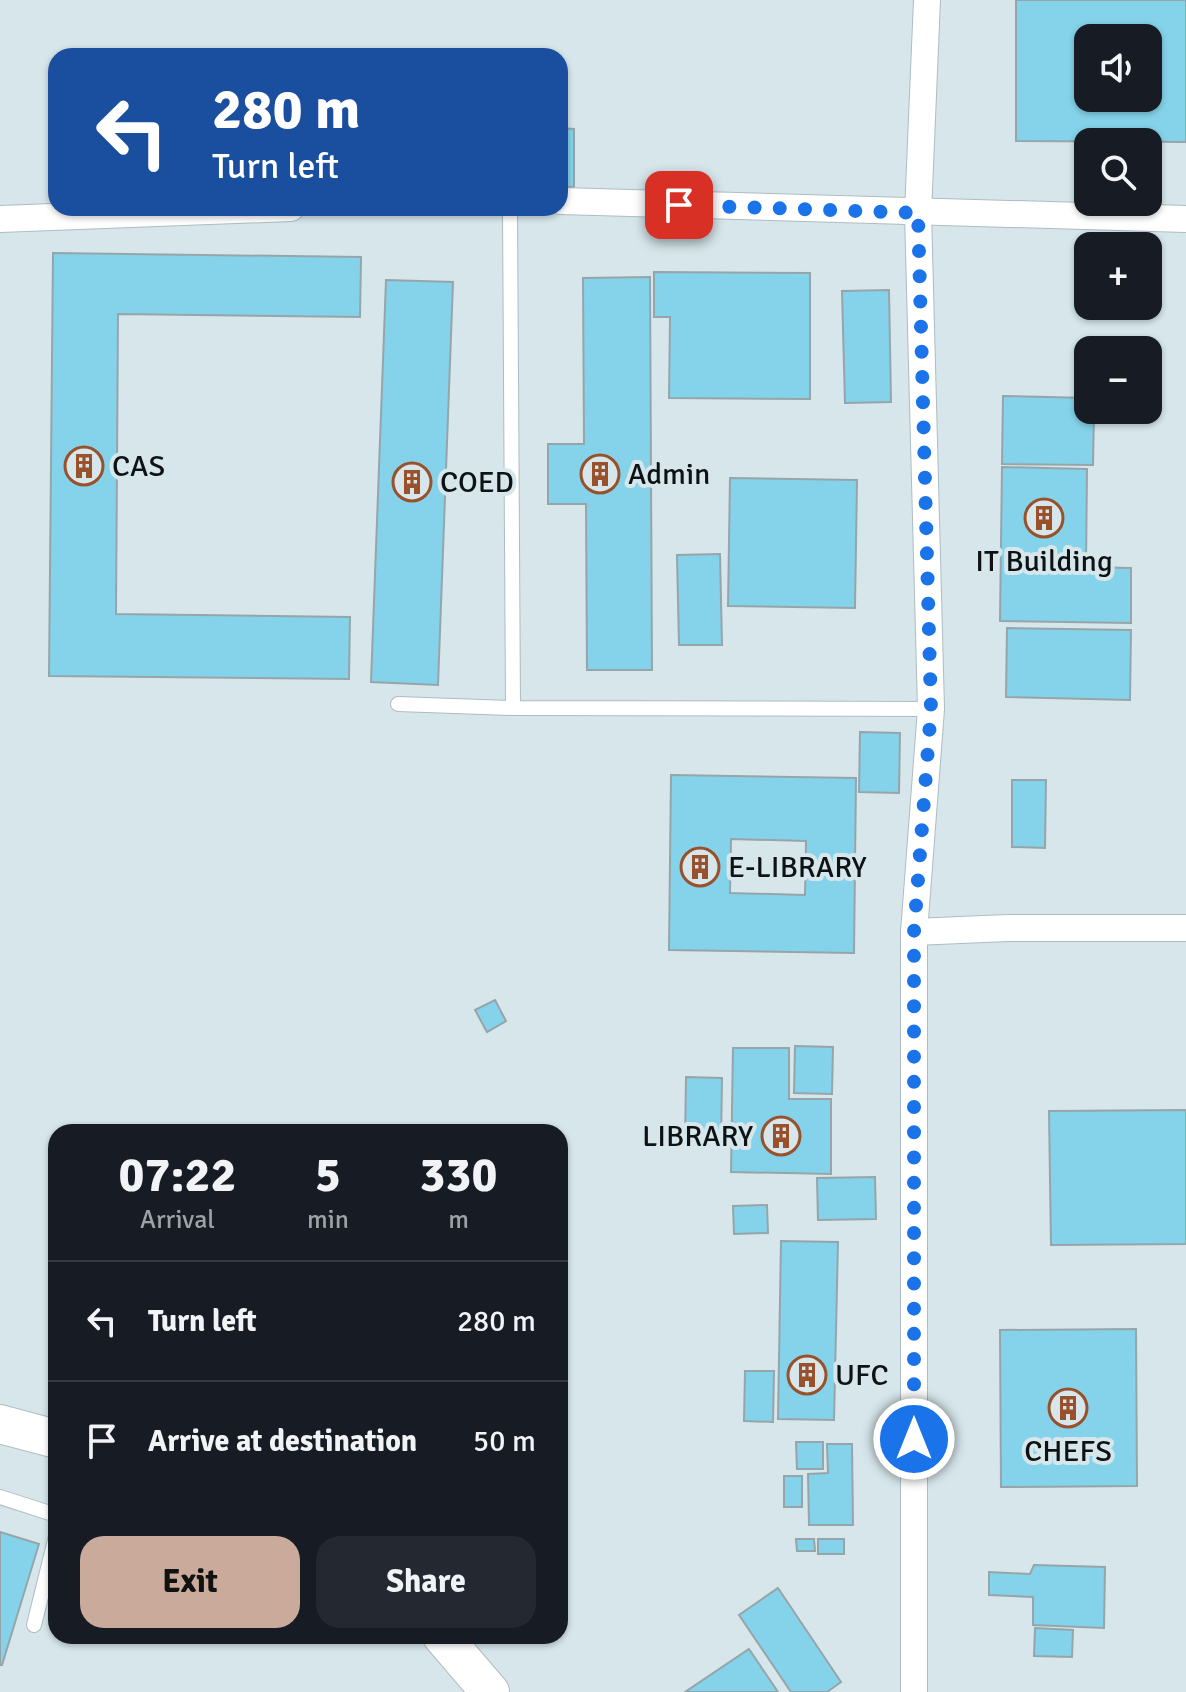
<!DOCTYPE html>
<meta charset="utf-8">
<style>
:root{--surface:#171b24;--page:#242831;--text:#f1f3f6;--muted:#9ea1a6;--line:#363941;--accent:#c9aa9b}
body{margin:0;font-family:Signika,sans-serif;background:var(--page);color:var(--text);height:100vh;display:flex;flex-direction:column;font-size:30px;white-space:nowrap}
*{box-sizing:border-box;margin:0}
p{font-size:26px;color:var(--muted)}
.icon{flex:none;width:44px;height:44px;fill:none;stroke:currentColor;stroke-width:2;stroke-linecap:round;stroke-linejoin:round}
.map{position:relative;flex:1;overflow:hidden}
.side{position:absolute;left:48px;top:1124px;width:520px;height:520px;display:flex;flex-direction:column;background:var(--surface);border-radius:24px;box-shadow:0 2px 6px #0004}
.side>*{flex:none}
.guide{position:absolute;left:48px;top:48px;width:520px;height:168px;border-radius:24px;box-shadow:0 2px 6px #0004;background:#1a4fa0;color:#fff;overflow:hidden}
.tools{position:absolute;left:1074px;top:24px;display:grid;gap:16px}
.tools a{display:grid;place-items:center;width:88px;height:88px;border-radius:16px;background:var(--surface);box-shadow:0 2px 6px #0004;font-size:40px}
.pin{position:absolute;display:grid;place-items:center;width:68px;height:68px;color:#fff;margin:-34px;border-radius:16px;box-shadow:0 4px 12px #0006}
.me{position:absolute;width:88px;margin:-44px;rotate:0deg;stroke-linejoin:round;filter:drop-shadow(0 0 6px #0008)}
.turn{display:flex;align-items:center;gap:28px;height:168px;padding:0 32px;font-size:36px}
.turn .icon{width:104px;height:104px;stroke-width:2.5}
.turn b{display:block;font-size:56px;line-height:68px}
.eta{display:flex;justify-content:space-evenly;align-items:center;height:136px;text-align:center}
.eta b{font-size:48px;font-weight:700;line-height:56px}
.primary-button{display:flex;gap:16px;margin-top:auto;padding:16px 32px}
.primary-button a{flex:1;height:92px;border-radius:24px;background:var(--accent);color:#111;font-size:32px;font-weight:700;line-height:92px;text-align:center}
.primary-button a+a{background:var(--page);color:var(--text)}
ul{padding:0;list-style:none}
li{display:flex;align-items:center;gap:24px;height:120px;padding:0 32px;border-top:2px solid var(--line)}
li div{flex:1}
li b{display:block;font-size:30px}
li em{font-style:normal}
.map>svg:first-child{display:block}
.building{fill:#85d3ea;stroke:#96a5aa;stroke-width:2;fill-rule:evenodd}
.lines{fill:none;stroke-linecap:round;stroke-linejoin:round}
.lane-casing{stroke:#adbdc1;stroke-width:16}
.street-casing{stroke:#adbdc1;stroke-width:28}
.secondary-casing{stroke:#adbdc1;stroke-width:40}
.lane{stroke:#fff;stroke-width:14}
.street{stroke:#fff;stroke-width:26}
.secondary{stroke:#fff;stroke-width:38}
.route{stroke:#1a73e8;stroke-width:14;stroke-dasharray:0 25.2}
.labels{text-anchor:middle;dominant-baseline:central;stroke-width:8;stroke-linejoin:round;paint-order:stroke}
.poi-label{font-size:30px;fill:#0d1214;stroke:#d6e6eb;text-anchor:start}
</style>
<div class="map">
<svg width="1186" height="1692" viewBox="0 0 1186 1692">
<rect width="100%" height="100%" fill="#d6e6eb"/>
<g class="building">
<path d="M1016,0h170v142l-170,-1zM1088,38h60v15h2l-2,45h-60z"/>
<path d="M560,128l14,1v58h-14z"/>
<path d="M53,253l308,4 -1,60 -242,-3 -2,300 234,3 -1,62 -300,-3z"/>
<path d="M654,272l156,1v126l-141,-1 1,-81h-16z"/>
<path d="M650,277l2,393h-65l-1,-166h-38v-60h36l-1,-166z"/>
<path d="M386,280l67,2 -15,403 -67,-3z"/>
<path d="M889,290l2,112 -46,1 -3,-112z"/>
<path d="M1003,396l85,2v12h6l-1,55 -91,-1z"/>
<path d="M1002,467l85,2 -1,98 45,1v55l-131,-2z"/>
<path d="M730,478l127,2 -2,128 -127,-2z"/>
<path d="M720,554l2,91h-43l-2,-90z"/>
<path d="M1007,628l124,2 -1,70 -124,-3z"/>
<path d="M860,732l40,1 -1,60 -40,-1z"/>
<path d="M671,775l185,3 -2,175 -185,-3zM731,839l75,2 -1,54 -75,-2z"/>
<path d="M1012,780h34l-1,68 -33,-1z"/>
<path d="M495,1000l11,21 -19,11 -12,-22z"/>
<path d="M795,1046l38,1 -1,47 -38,-1z"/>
<path d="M733,1048h56v51h42v75l-100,-2z"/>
<path d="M686,1077l36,1 -1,64h-36z"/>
<path d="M1186,1110v134l-135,1 -2,-134z"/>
<path d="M875,1177l1,42 -58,1 -1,-42z"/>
<path d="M767,1205l1,28 -34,1 -1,-28z"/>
<path d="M781,1241l57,1 -4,178 -56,-1z"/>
<path d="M1136,1329l1,157 -136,1 -1,-157z"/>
<path d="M745,1371h29l-1,51 -29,-1z"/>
<path d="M796,1442h27v27h-26z"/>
<path d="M827,1444h25l1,81h-44l-1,-51 20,-1z"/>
<rect x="784" y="1476" width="18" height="31"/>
<path d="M0,1532l39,12 -37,121h-2z"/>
<path d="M796,1539h18l1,12h-18z"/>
<rect x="818" y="1539" width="26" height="15"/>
<path d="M1034,1565l71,2 -1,61 -71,-3v-28l-44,-2v-23l41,2z"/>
<path d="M778,1588l63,94 -14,10h-36l-52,-77z"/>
<path d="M1035,1628l38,2 -1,27 -38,-1z"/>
<path d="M749,1649l29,43h-93z"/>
</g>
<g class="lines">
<g class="lane-casing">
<g id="lane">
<path d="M510,208l3,500"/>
<path d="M398,704l115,4 418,1"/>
<path d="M0,1497l56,18"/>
<path d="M34,1625l22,-89"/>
</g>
</g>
<g class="street-casing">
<g id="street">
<path d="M560,201l626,18"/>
<path d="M0,219l291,-11"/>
<path d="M914,932l93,-4h179"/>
<path d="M914,1692v-760l17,-223 -13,-496 9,-213"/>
</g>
</g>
<g class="secondary-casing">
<g id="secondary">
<path d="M0,1424l56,15"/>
<path d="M442,1636l48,56"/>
</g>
</g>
<use href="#lane" class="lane"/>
<use href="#street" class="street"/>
<use href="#secondary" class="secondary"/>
</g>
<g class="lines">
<path class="route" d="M679,205l239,8 13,496 -17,223v507"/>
</g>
<defs>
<g id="building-ring" transform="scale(2)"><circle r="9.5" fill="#d6e6eb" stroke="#98512b" stroke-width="1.5"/><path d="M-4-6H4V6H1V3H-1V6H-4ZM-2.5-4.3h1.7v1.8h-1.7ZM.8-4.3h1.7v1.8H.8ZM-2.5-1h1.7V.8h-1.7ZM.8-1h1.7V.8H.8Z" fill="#98512b"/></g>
</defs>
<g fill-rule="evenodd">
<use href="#building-ring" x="84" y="466"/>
<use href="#building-ring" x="600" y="474"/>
<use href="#building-ring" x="412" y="482"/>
<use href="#building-ring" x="1044" y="518"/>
<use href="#building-ring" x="700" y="867"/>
<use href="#building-ring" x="781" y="1136"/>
<use href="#building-ring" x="807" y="1375"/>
<use href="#building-ring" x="1068" y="1408"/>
</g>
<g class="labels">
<g class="poi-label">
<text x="112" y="466">CAS</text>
<text x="628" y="474">Admin</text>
<text x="440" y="482">COED</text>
<text x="1044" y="561" text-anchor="middle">IT Building</text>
<text x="728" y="867">E-LIBRARY</text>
<text x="753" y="1136" text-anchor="end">LIBRARY</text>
<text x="835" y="1375">UFC</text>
<text x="1068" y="1451" text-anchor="middle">CHEFS</text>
</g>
</g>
</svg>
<div class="tools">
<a><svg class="icon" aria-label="sound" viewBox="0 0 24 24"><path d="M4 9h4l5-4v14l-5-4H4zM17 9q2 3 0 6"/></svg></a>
<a><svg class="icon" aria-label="search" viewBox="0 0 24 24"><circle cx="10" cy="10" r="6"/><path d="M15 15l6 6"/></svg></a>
<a>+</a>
<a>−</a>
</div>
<div class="pin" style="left:679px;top:205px;background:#d93025"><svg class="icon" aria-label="arrive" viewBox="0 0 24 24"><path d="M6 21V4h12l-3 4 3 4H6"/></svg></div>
<svg class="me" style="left:914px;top:1439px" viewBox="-20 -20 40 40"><circle r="17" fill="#1a73e8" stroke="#fff" stroke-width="3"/><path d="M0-11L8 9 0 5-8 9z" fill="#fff"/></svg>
<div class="guide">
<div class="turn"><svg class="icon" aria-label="left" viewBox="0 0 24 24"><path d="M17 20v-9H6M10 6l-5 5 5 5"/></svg><div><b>280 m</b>Turn left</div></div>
</div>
<section class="side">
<div class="eta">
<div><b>07:22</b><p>Arrival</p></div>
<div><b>5</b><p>min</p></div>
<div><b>330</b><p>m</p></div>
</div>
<ul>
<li><svg class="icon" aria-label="left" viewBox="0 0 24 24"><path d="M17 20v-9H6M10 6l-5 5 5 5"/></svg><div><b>Turn left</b></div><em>280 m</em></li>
<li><svg class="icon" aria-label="arrive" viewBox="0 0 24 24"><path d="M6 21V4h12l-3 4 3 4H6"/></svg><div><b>Arrive at destination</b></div><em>50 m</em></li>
</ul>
<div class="primary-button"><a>Exit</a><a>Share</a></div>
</section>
</div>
